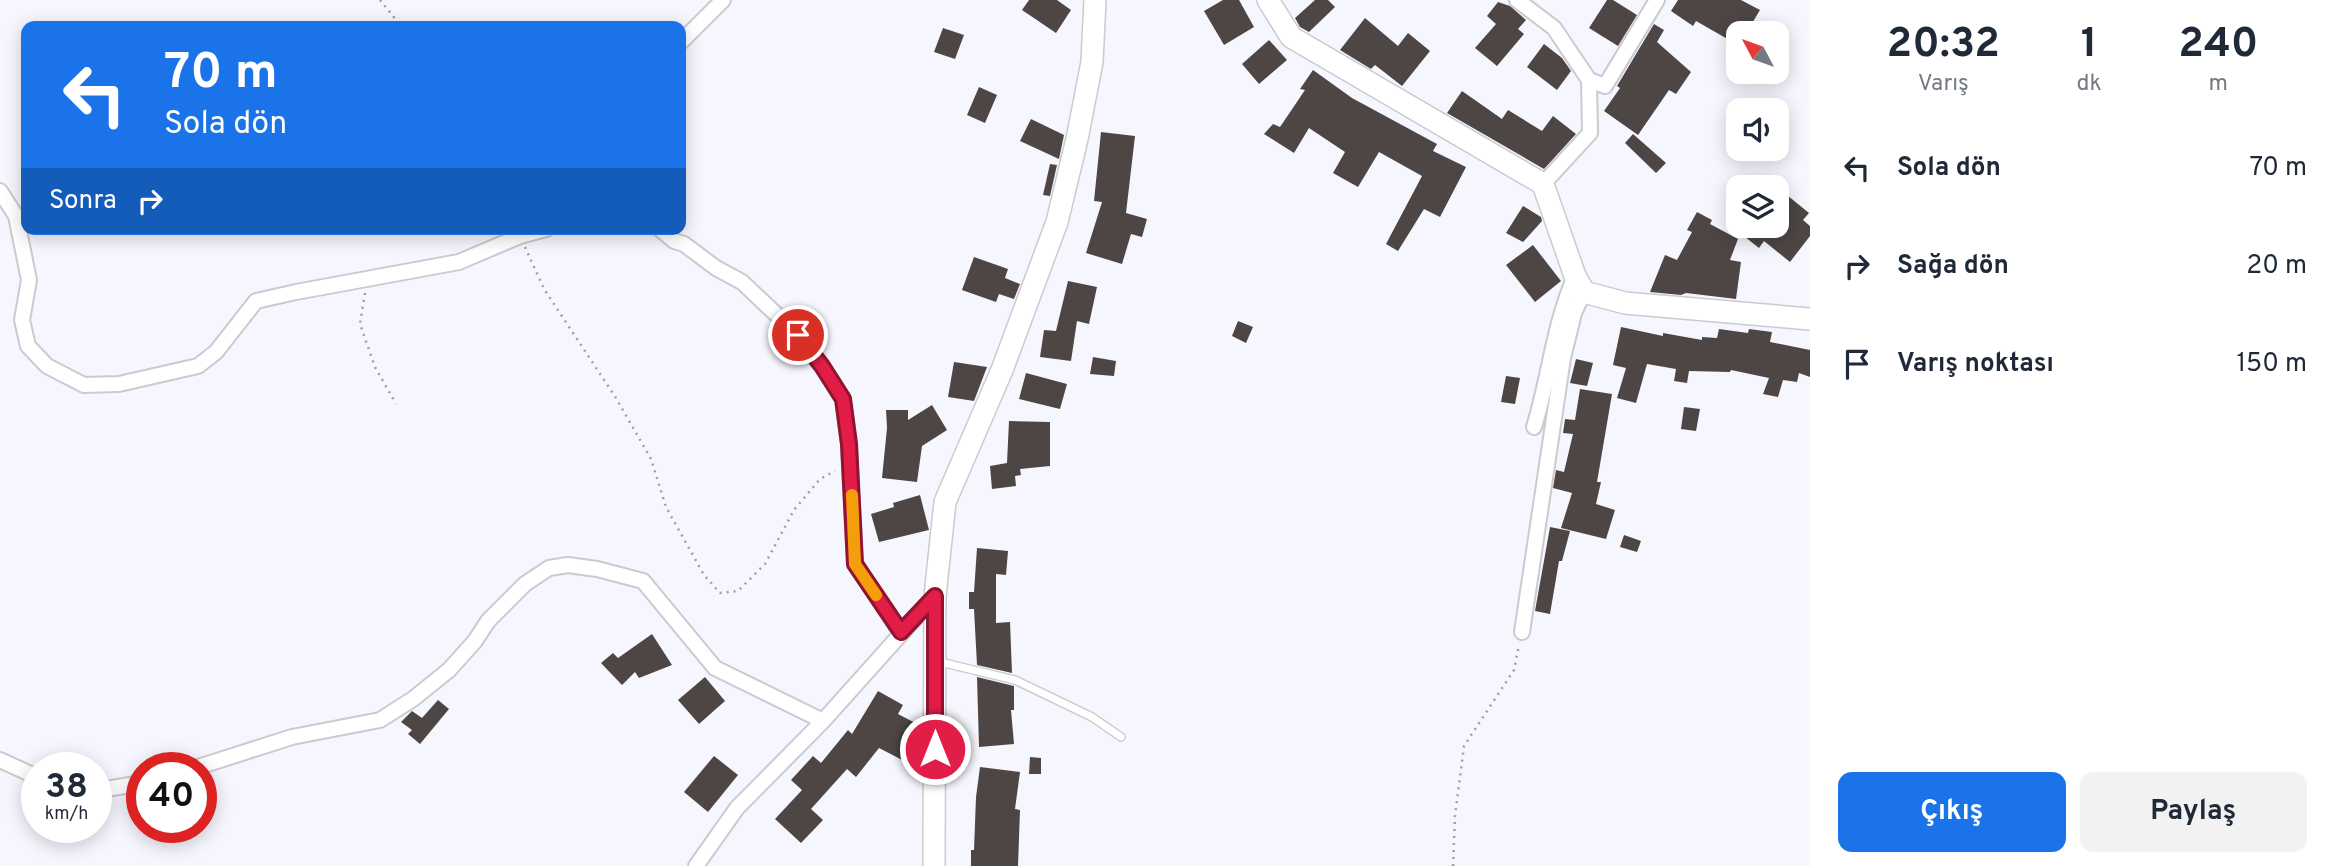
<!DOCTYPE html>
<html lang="tr">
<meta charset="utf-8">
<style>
:root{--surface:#fff;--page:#f2f2f3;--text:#1f2937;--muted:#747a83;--accent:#1a73e8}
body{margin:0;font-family:Overpass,sans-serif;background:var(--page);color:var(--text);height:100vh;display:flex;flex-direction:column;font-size:26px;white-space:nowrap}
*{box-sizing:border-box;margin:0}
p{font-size:23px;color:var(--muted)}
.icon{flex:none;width:38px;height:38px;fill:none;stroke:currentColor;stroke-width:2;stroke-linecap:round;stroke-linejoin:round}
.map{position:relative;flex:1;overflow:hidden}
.drawer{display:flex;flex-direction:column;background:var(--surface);width:525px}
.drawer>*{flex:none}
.hud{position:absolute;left:21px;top:21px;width:665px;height:214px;border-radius:14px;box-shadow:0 4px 18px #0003;background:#1a73e8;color:#fff;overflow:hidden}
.needle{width:46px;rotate:311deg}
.buttons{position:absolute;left:1726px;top:21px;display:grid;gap:14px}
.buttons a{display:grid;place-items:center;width:63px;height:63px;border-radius:14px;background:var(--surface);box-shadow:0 4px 18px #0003;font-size:35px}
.speed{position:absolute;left:21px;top:752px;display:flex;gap:14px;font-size:35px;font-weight:700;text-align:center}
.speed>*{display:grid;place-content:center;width:91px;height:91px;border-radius:50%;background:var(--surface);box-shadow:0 4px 18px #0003;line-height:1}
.speed small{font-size:18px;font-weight:400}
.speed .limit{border:10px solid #d22;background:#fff;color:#111}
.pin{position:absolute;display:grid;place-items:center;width:60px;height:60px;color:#fff;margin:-30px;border:4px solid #fff;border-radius:50%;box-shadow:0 2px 7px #0007}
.me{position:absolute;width:77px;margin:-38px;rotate:0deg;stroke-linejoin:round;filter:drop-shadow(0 0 5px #0008)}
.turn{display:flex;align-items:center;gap:24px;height:147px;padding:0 28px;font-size:32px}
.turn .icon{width:91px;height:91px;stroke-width:2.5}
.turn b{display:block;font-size:49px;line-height:60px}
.then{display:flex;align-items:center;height:66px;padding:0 28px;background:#0003;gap:14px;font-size:26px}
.eta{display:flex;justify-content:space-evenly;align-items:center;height:119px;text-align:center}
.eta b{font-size:42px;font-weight:700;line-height:49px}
.primary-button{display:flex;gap:14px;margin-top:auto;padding:14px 28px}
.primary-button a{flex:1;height:80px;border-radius:14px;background:var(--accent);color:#fff;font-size:28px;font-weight:700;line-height:80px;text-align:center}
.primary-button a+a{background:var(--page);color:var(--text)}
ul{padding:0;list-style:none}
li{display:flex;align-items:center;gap:21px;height:98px;padding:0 28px}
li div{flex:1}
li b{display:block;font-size:26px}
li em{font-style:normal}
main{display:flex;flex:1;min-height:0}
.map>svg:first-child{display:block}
.building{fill:#4d4644}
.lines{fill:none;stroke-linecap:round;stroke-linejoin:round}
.lane-casing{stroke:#cacbd2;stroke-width:10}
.street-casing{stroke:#cacbd2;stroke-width:18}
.secondary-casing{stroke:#cacbd2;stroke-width:24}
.path{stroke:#9e9fa4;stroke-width:2.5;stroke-dasharray:2 5;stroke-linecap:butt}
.lane{stroke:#fff;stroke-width:7}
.street{stroke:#fff;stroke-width:14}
.secondary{stroke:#fff;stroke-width:21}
.route-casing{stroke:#92132f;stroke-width:18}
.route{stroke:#e11d48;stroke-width:12}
.slow{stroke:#f59e0b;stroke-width:12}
</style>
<main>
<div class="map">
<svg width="1810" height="866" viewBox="0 0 1810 866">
<rect width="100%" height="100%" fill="#f6f7fe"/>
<g class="building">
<path d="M1029,0h28l14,10 -15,23 -34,-23z"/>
<path d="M1223,0h16l15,27 -30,18 -20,-34z"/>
<path d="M1315,0h13l7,7 -26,25 -9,-5 -5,-9z"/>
<path d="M1607,0h6l24,15 -19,31 -29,-18z"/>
<path d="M1678,0h63l19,10 -9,15 14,8h-27v12l-42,-24 -3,5 -22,-15z"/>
<path d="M1498,2l12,4 16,14 -8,9 6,5 -27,32 -22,-18 21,-24 -9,-8z"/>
<path d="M1365,18l33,28 10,-13 22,18 -28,35 -27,-21 -4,4 -31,-19z"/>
<path d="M1654,24l10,6 -7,12 34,30 -15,22 -7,-4 -31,45 -34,-24 16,-23 -3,-2z"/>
<path d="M943,28l21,7 -9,24 -21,-7z"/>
<path d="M1269,40l18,20 -28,24 -17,-20z"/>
<path d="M1544,44l18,14 9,13 -14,19 -30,-23z"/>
<path d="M1313,70l39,28 85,46 -4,7 33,16 -26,50 -16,-8 -26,42 -12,-7 36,-68 -43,-24 -21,35 -25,-14 12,-21 -36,-24 -15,25 -30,-19 9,-10 7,3 25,-37 -5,-1z"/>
<path d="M979,87l18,8 -12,28 -18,-8z"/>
<path d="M1462,91l40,28 6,-9 34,21 11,-15 23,18 -32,35 -97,-56z"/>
<path d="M1031,119l33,16 -5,24 -39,-18z"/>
<path d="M1101,132l34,4 -9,77 21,6 -5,18 -11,-3 -9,30 -36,-11 16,-51 -8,-1z"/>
<path d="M1633,134l33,29 -10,10 -31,-30z"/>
<path d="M1050,164l7,1 -7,31 -7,-1z"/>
<path d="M1776,186l33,27 -6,7 7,6v10l-20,26 -26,-21 -5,7 -28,-22h45z"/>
<path d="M1523,206l18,11 1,4 -19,21 -17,-9z"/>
<path d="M1697,212l15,8 -2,4 28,15 -8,21 11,2 -5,37 -50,-6 -5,2 -31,-3 15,-37 12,5 15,-28 -5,-2z"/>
<path d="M1533,245l28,36 -26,21 -29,-37z"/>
<path d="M974,257l34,12 -3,9 15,6 -6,15 -15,-5 -3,8 -34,-12z"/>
<path d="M1068,281l29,6 -8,37 -12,-3 -6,40 -31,-4 4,-27 12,1z"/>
<path d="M1238,321l15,6 -7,16 -14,-7z"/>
<path d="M1621,327l42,9v-3l39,7v-3l15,1 2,-9 29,4 1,-4 23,3 -2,10 40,8v27l-11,-4 -2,9 -14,-2 -5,17 -15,-3 6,-16 -38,-8 -1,2 -41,-1 -2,12 -13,-2 2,-12 -29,-5 -11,39 -19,-5 9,-30 -13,-3z"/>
<path d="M1093,357l23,4 -2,15 -24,-2z"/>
<path d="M1576,359l17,4 -6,23 -17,-3z"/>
<path d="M954,362l33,5 -13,34 -26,-4z"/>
<path d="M1026,373l41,11 -7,25 -41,-10z"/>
<path d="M1506,376l14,2 -5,26 -14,-2z"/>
<path d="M1580,389l32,5 -15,88h4l-5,22 19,6 -9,29 -45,-11 11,-35 -19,-5 3,-18 8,2 9,-38 -10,-1 2,-14 10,1z"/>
<path d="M932,405l15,25 -25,16 -5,36 -35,-4 5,-50 -1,-18h22v10z"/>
<path d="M1684,407l16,2 -4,22 -15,-2z"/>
<path d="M1009,421l41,1v44l-30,3 1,6 -6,1 1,10 -24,3 -2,-23 17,-3z"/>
<path d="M920,495l9,35 -50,12 -8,-28 23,-7 -1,-4z"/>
<path d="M1550,527l20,4 -8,30h-3l-9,53 -15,-3z"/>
<path d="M1624,535l17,6 -4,11 -17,-5z"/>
<path d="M977,548l31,3 -2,24 -10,-1v49l14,-1 2,51 -35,-8 -3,-56h-5v-17h5z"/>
<path d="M652,634l20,31 -33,13 -4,-6 -13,13 -21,-22 12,-10 5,5z"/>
<path d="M705,677l20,24 -26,23 -21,-24z"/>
<path d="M977,677l37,9v24h-3l3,34 -35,3z"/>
<path d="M878,691l25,14 -5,9 23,12v21l-2,5 -7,1v12l-33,-17 -23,29 -9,-8 -36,40 12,11 -22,23 -26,-24 27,-29 -11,-10 22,-24 8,7 27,-33 4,4z"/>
<path d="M438,700l11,9 -29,35 -12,-10 4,-4 -11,-8 11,-11 10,7z"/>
<path d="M714,756l24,19 -30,37 -24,-20z"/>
<path d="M1030,757l11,1v16h-12z"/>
<path d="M980,767l40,5 -5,37 5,1 -2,56h-47v-16h3l2,-53z"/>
</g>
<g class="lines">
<g class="lane-casing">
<path id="lane" d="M936,661l79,19 77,37 29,20"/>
</g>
<g class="street-casing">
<g id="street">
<path d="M1517,0l37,28 35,52 1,53 -47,51"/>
<path d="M681,42l42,-42"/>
<path d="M1589,80l16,6 52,-86"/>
<path d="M0,191l16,25 13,64 -7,40 6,26 19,20 37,19 35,-1 79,-18 18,-14 40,-51 40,-9 163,-30 61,-26 26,-7"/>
<path d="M660,229l14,12 10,3 32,24 26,14 56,53 24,31 21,33 6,45 6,120 46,69"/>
<path d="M1534,427c16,-52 19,-100 41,-151"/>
<path d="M1522,632l41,-274 11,-45 10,-21"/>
<path d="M0,760l37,17"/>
<path d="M195,768l97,-31 88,-17 33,-21 36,-29 26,-29 13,-20 37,-37 24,-16 19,-3 29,4 46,12 72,87 108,53"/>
<path d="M96,788l10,1 36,-6"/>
<path d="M696,866l41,-58 86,-87 112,-125"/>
</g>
</g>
<g class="secondary-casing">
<g id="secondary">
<path d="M1268,0l23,37 252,147 32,92 9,16 41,11 185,16"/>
<path d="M934,866l1,-270 10,-94 57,-132 55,-148 20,-83 15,-77 3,-62"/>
</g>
</g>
<g class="path">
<path d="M380,0l21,26"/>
<path d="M525,247l19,42 72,109 35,61 15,48 38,68 16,18 18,-2 27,-27 29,-54 26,-31 15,-8"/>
<path d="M365,293l-5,31 15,43 21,37"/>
<path d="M1453,866l2,-50 9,-70 50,-76 5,-25"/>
</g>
<use href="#lane" class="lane"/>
<use href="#street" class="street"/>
<use href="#secondary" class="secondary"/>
</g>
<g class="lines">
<g class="route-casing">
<path id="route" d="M798,335l24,31 21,33 6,45 6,120 46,68 34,-36v153"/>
</g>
<use href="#route" class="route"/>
<path class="slow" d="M852,495l3,69 21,31"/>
</g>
</svg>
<div class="buttons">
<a><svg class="needle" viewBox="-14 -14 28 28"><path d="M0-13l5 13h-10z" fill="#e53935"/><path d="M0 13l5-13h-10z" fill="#747a83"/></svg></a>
<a><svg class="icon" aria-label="sound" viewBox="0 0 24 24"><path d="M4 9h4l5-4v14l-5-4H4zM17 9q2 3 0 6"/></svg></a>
<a><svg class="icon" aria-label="layers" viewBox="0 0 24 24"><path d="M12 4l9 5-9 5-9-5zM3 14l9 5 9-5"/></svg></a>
</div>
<div class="speed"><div>38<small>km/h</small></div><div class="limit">40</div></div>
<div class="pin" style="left:798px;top:335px;background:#d93025"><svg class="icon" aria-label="arrive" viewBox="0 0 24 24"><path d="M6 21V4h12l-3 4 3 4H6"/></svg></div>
<svg class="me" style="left:935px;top:749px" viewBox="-20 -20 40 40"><circle r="17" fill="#e11d48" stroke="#fff" stroke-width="3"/><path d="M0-11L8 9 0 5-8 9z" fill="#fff"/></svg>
<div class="hud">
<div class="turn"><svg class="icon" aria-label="left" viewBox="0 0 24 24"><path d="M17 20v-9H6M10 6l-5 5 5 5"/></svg><div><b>70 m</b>Sola dön</div></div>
<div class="then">Sonra<svg class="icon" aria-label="right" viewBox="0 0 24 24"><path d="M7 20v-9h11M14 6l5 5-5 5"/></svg></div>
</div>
</div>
<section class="drawer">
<div class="eta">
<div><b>20:32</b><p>Varış</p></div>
<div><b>1</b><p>dk</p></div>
<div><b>240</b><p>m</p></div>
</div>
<ul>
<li><svg class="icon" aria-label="left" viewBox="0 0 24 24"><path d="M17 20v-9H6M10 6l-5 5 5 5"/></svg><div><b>Sola dön</b></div><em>70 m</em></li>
<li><svg class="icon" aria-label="right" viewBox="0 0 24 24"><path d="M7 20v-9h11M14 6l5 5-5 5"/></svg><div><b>Sağa dön</b></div><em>20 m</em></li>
<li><svg class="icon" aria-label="arrive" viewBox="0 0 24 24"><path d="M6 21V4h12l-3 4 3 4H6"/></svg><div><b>Varış noktası</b></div><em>150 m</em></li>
</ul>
<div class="primary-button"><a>Çıkış</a><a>Paylaş</a></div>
</section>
</main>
